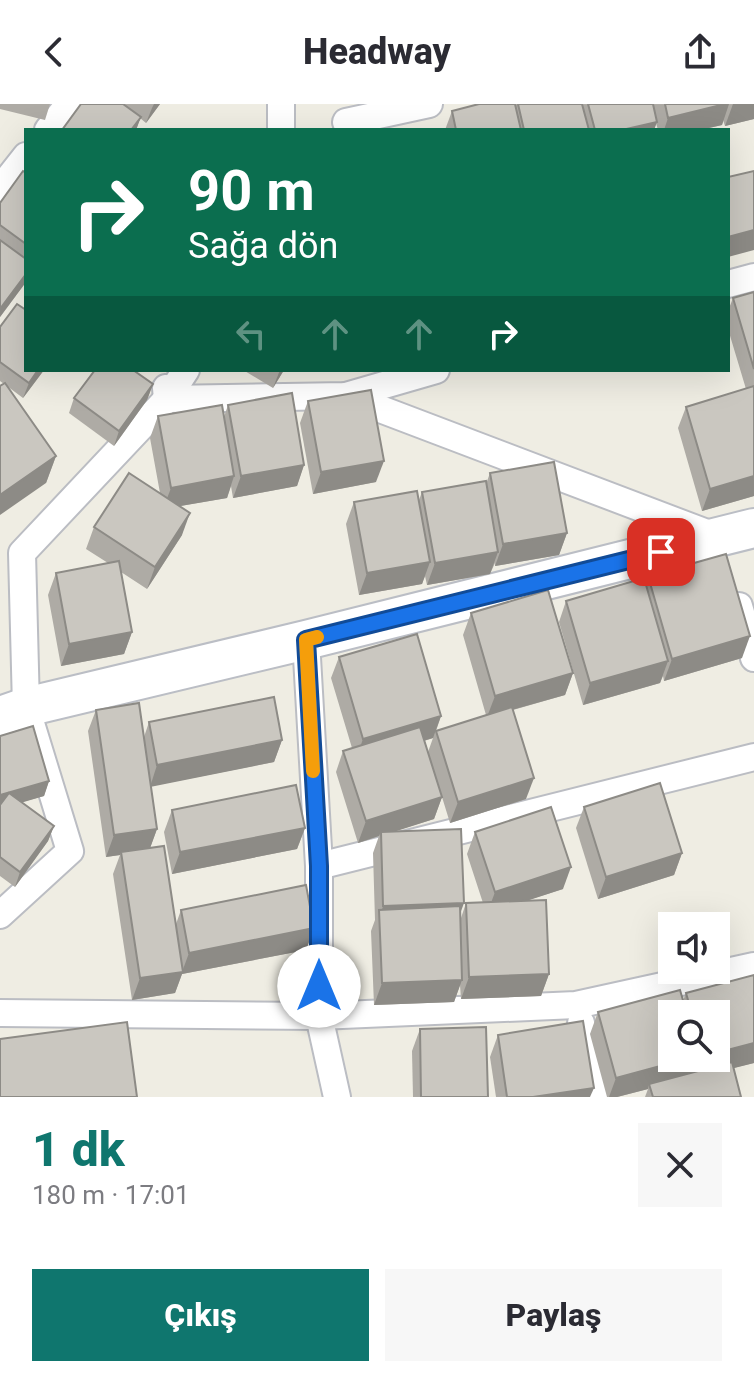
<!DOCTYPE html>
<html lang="tr">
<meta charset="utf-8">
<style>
:root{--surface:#fff;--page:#f7f7f7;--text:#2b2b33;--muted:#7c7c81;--accent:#0f766e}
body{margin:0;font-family:Roboto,sans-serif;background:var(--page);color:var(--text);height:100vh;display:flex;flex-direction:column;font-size:30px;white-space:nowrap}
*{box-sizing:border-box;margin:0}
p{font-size:26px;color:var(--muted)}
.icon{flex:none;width:44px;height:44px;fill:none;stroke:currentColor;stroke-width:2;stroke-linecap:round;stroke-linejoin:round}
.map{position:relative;height:993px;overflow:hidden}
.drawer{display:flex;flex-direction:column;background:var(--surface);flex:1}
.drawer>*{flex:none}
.hud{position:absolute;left:24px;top:24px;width:706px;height:244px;border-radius:0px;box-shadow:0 8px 32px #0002;background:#0b6e4f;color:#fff;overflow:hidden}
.buttons{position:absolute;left:658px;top:808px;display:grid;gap:16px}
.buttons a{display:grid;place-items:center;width:72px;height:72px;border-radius:0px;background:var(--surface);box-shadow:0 8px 32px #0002;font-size:40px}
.pin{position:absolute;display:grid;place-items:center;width:68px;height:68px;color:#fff;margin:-34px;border-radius:16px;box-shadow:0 4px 12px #0006}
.me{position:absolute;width:88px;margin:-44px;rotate:0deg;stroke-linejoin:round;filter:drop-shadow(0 0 6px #0008)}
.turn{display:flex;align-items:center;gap:28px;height:168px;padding:0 32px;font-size:36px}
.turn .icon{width:104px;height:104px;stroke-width:2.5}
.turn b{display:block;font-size:56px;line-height:68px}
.lanes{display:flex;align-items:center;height:76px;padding:0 32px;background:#0003;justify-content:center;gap:40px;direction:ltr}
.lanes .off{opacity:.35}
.round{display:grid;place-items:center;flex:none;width:84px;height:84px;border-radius:0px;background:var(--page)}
.summary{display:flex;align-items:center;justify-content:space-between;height:136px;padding:0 32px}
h1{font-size:48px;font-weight:800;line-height:60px;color:var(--accent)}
.action{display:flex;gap:16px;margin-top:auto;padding:16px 32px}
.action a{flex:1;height:92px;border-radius:0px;background:var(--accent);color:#fff;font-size:32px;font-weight:800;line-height:92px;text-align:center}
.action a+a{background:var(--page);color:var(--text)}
header{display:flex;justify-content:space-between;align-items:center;height:104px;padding:0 32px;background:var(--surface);font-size:36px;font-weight:800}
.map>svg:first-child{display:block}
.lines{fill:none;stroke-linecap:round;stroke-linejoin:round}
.street-casing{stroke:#bbbdc3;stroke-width:30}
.secondary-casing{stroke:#bbbec5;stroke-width:42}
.street{stroke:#fff;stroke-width:26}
.secondary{stroke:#fff;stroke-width:38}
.wall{fill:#aeaba5;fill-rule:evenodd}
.shaded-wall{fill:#8d8b86}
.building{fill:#cac7c0;stroke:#8d8b86;stroke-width:2}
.route-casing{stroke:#114b97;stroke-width:20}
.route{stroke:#1a73e8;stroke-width:14}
.slow{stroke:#f59e0b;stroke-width:14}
</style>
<header><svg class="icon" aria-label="back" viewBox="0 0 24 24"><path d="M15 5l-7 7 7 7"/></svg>Headway<svg class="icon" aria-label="share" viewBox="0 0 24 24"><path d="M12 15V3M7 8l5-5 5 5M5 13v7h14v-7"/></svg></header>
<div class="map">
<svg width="754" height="993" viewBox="0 0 754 993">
<rect width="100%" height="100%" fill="#efede3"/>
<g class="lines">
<g class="street-casing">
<g id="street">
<path d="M281,0v26"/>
<path d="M346,18l83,-18"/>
<path d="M48,26l21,-26"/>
<path d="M0,85l26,-33"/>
<path d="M728,180l26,-7"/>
<path d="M166,284l1,11 179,-3 90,-26"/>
<path d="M346,292l374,142"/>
<path d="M739,502l15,52"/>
<path d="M306,536l13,226v150l18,81"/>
<path d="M319,762l435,-109"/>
<path d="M0,811l70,-64 -44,-144 -4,-154 145,-154 19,-29"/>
<path d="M0,909l319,3 257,-11 178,-39"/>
<path d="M581,919l18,74"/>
</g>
</g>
<g class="secondary-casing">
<path id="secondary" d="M0,612l26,-9 280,-67 448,-112"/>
</g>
<use href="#street" class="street"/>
<use href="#secondary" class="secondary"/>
</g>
<g class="wall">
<path d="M0,0h50l-5,16 -45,-11z"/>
<path d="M81,0h79l-14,19 -6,-5 -4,12z"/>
<path d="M479,0h275v15l-29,7 -2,-6 -1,5 -22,5h-42l-2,-7 -2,7h-209l7,-19z"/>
<path d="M26,69v109l-26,35v-114z"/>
<path d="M754,188v204l-52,15 -24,-83 8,-21 60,-18 -18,-60v-18l5,-13z"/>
<path d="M0,223l26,43h18l-21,28 -16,-12 49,70 -10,27 -42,-99 -4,-3z"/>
<path d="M243,266h41l-11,18z"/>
<path d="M153,280l-6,16 -33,46 -45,-33 5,-15z"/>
<path d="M308,297l68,81 -63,12 -13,-71z"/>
<path d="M228,301l76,60 -7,21 -64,12 -2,-12 -4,12 -47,8 2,29 -35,54 -26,-17 11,60 -8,22 -63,12 -13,-71 8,-22 52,-10 -22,-14 8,-22 66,-34 -10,-55 8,-22 66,1z"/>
<path d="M490,369l77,60 -8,22 -64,11v-3l-5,11 -63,11 -2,-9 -3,8 -63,11 -13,-71 8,-22 65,-2 3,-8 64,-8z"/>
<path d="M648,472l94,82 -78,23 -1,-5 -3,7 -77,22 -24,-83 7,-21 79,-18z"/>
<path d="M471,509l102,60 -8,22 -52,15 13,89 -76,24 -8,-26 -8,22 -39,12 65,83v7l6,-18h17l-16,-49 8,-22 88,57 -38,12 24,73 -8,22 -80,3 -1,-14 -6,17 -80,3 -3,-74 4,-11 -2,-67 6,-17 -21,7 -22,-71 7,-21 9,-3 -21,-70 8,-21 102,59 -5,15 50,-16 -23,-80zM433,634l-5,14 -4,-11z"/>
<path d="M96,606l48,27 5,-15 133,18 -8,22 -123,24 6,43 -7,19 26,76 5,-14 133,18 -8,22 -124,24 -7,19 -43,7 -19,-126 7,-19 -14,2 -18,-126z"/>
<path d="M0,632l49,45 -5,15 -22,6 32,24 -6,15 -33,46 -15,-11z"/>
<path d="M584,703l98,46 -8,22 -76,24 -22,-71z"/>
<path d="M172,706l133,18 -8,21 -125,25 -8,-42z"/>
<path d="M754,871v88l-21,5 8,29h-96l3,-8 -31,8h-10l-17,-63 8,-22 82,-22 3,11 3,-8zM672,910h44v44h-44z"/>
<path d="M420,925l68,68h-75l-1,-46z"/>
<path d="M498,931l92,62h-94l-6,-40z"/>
</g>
<g class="shaded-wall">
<path d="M154,0h6l-14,19 6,-15z"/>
<path d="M725,0h4l-7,21 -22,5h-36l4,-12z"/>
<path d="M733,0h21v15l-29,7z"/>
<path d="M141,13l-5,13h-5z"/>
<path d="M657,18l-3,8h-32z"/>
<path d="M754,126v20l-26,7v-20z"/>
<path d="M26,170v8l-26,35v-8z"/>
<path d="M38,266h6l-21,28 6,-15z"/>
<path d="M280,266h4l-11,18z"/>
<path d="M153,280l-6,16 -33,46 5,-15z"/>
<path d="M56,352l-10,27 -46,32v-20z"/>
<path d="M384,357l-8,21 -63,12 8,-22z"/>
<path d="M304,361l-7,21 -64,12 8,-22z"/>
<path d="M234,372l-7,22 -64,11 8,-21z"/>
<path d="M754,372v20l-52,15 8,-22z"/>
<path d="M190,409l-8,22 -35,54 8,-22z"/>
<path d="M567,429l-8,22 -64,11 8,-22z"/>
<path d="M498,448l-8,22 -63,11 8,-22z"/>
<path d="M430,458l-8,22 -63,11 8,-22z"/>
<path d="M132,528l-8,22 -63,12 8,-22z"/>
<path d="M750,532l-8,22 -78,23 8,-22z"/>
<path d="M668,557l-8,22 -77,22 7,-22z"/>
<path d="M573,569l-8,22 -78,22 8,-21z"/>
<path d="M441,612l-8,22 -78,23 8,-22z"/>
<path d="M282,636l-8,22 -124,25 7,-22z"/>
<path d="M534,674l-8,21 -76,24 8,-21z"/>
<path d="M49,677l-5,15 -44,13v-14z"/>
<path d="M442,693l-8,22 -53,17v-4l-2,4 -21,7 8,-22z"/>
<path d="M54,722l-6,15 -33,46 5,-15z"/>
<path d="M305,724l-8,21 -125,25 8,-22z"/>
<path d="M157,725l-8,22 -28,1 -1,3 -14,2 8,-22z"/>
<path d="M682,749l-8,22 -76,24 8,-22z"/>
<path d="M571,763l-8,22 -76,25 8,-22z"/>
<path d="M464,799l-8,22 -76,-8 3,-11z"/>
<path d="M314,824l-8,22 -124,24 -7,19 -43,7 8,-22 42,-6 7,-19z"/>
<path d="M549,870l-8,22 -80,3 8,-22z"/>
<path d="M462,876l-8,22 -80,3 8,-22z"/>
<path d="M754,939v20l-59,15 7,-20h14v-5z"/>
<path d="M690,954h7l-7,20 -41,6 -1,5 -31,8h-8l7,-19z"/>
<path d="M594,984l-4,9h-57z"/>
</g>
<g class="building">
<path d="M81,0h42l18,13 -10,13h-69z"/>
<path d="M479,0h36l6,26h-65l-4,-19z"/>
<path d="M518,0h64l7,26h-65z"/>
<path d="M588,0h65l4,18 -35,8h-27z"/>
<path d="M665,0h60l-57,14z"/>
<path d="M23,67l3,2v71l-26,-19v-22z"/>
<path d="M754,67v59l-26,7v-60z"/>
<path d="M0,136l26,19v15l-26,35z"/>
<path d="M754,188v77l-21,-71z"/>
<path d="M17,200l9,6v60h12l-9,13 -29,-21v-35z"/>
<path d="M95,266h38l20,14 -34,47 -45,-33z"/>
<path d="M5,279l51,73 -56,39v-109z"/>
<path d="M754,282v90l-44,13 -24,-82z"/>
<path d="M371,286l13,71 -63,11 -13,-71z"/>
<path d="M292,289l12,72 -63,11 -13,-71z"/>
<path d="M222,301l12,71 -63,12 -13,-72z"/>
<path d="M554,358l13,71 -64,11 -13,-71z"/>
<path d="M129,369l61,40 -35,54 -61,-40z"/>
<path d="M486,377l12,71 -63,11 -13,-71z"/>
<path d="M417,387l13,71 -63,11 -13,-71z"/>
<path d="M726,450l24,82 -78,23 -24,-83z"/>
<path d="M119,457l13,71 -63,12 -13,-71z"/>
<path d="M644,474l24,83 -78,22 -24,-82z"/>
<path d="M548,486l25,83 -78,23 -24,-83z"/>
<path d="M417,530l24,82 -78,23 -24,-82z"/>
<path d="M274,593l8,43 -125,25 -8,-43z"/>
<path d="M139,599l18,126 -43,6 -18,-125z"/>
<path d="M512,603l22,71 -76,24 -22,-71z"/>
<path d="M33,622l16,55 -49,14v-59z"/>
<path d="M420,623l22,70 -76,24 -23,-70z"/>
<path d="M660,679l22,70 -76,24 -22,-70z"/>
<path d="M296,681l9,43 -125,24 -8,-42z"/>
<path d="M9,689l45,33 -34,46 -20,-15v-52z"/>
<path d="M551,703l20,60 -76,25 -20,-60z"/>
<path d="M461,725l3,74 -81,3 -2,-74z"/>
<path d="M164,742l19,126 -43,6 -19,-126z"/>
<path d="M306,781l8,43 -125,25 -8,-43z"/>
<path d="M546,796l3,74 -80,3 -3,-74z"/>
<path d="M460,802l2,74 -80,3 -3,-73z"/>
<path d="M754,871v68l-38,10v-39h-24l-6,-21z"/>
<path d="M680,886l7,24h-15v44h18l-74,20 -18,-66z"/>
<path d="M583,917l11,67 -61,9h-26l-9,-62z"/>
<path d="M127,918l10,75h-137v-58z"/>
<path d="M486,923l2,70h-67l-1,-68z"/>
<path d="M732,958l9,35h-88l-4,-13z"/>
</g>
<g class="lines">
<g class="route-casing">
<path id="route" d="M319,882v-120l-13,-226 355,-88"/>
</g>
<use href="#route" class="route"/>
<path class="slow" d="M313,667l-7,-131 11,-3"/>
</g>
</svg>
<div class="buttons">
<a><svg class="icon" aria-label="sound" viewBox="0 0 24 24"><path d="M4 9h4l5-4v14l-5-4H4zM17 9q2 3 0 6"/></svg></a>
<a><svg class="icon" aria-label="search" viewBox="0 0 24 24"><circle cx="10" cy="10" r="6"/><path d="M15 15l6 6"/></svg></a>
</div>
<div class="pin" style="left:661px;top:448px;background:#d93025"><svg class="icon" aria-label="arrive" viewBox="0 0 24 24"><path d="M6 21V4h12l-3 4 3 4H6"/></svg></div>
<svg class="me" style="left:319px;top:882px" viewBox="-20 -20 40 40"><circle r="19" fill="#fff"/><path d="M0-13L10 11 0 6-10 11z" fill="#1a73e8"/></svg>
<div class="hud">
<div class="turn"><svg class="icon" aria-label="right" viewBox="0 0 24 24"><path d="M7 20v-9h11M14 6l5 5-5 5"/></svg><div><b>90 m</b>Sağa dön</div></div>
<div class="lanes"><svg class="icon off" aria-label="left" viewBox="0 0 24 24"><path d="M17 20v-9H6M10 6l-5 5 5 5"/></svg><svg class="icon off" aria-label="ahead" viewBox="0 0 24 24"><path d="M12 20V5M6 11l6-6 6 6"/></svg><svg class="icon off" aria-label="ahead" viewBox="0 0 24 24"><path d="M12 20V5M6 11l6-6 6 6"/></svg><svg class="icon" aria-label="right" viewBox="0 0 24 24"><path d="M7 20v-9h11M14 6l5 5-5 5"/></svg></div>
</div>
</div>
<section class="drawer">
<div class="summary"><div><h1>1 dk</h1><p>180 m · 17:01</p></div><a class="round"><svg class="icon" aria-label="close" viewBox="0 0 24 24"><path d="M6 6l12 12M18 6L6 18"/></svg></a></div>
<div class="action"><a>Çıkış</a><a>Paylaş</a></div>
</section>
